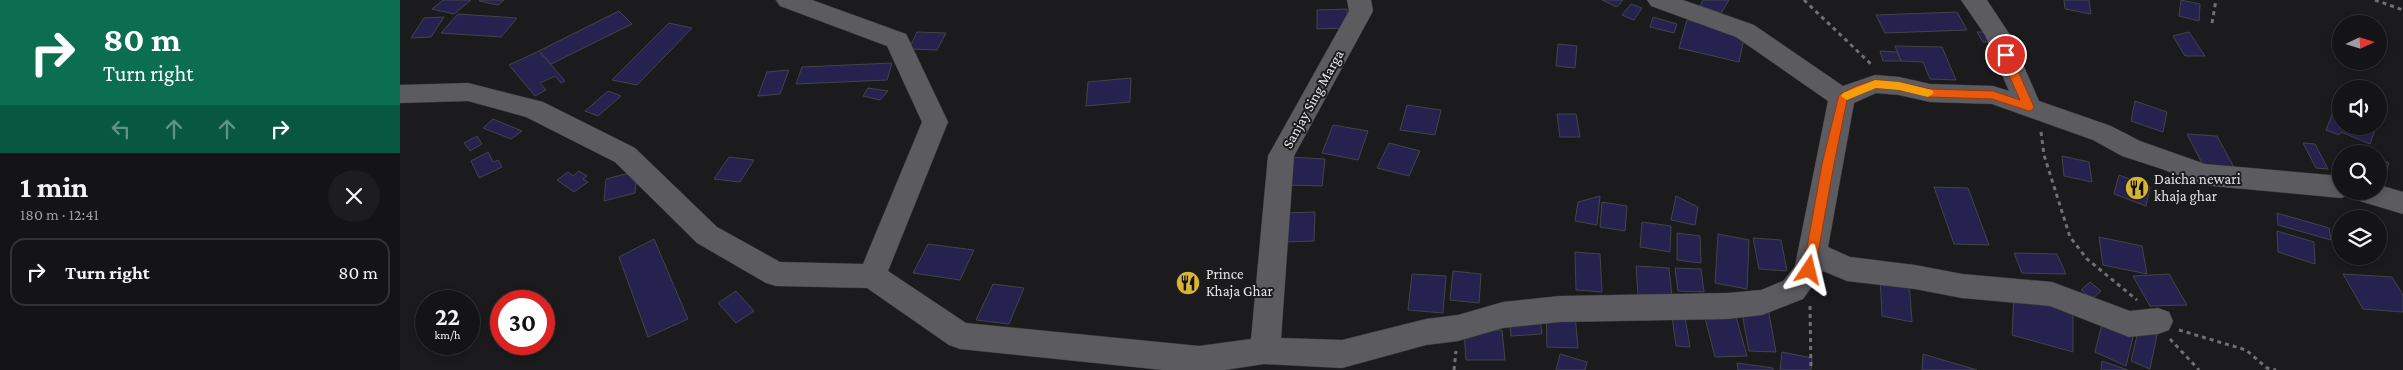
<!DOCTYPE html>
<meta charset="utf-8">
<style>
:root{--surface:#141416;--page:#1d1d1f;--text:#f1f3f6;--muted:#9d9ea1;--line:#333335}
body{margin:0;font-family:"Crimson Pro",serif;background:var(--page);color:var(--text);height:100vh;display:flex;flex-direction:column;font-size:19px;white-space:nowrap}
*{box-sizing:border-box;margin:0}
p{font-size:16px;color:var(--muted)}
.icon{flex:none;width:28px;height:28px;fill:none;stroke:currentColor;stroke-width:2;stroke-linecap:round;stroke-linejoin:round}
.map{position:relative;flex:1;overflow:hidden}
.panel{display:flex;flex-direction:column;background:var(--surface);width:400px}
.panel>*{flex:none}
.hud{background:#0b6e4f;color:#fff;overflow:hidden}
.needle{width:32px;rotate:86deg}
.fabs{position:absolute;left:1932px;top:15px;display:grid;gap:10px}
.fabs a{display:grid;place-items:center;width:55px;height:55px;border-radius:50%;background:var(--surface);box-shadow:0 2px 8px #0003,0 0 0 1px var(--line);font-size:25px}
.speed{position:absolute;left:15px;top:290px;display:flex;gap:10px;font-size:25px;font-weight:700;text-align:center}
.speed>*{display:grid;place-content:center;width:65px;height:65px;border-radius:50%;background:var(--surface);box-shadow:0 2px 8px #0003,0 0 0 1px var(--line);line-height:1}
.speed small{font-size:12px;font-weight:400}
.speed .limit{border:8px solid #d22;background:#fff;color:#111}
.pin{position:absolute;display:grid;place-items:center;width:42px;height:42px;color:#fff;margin:-21px;border:2px solid #fff;border-radius:50%;box-shadow:0 1px 5px #0007}
.me{position:absolute;width:55px;margin:-28px;rotate:10deg;stroke-linejoin:round;filter:drop-shadow(0 0 4px #0008)}
.turn{display:flex;align-items:center;gap:18px;height:105px;padding:0 20px;font-size:22px}
.turn .icon{width:65px;height:65px;stroke-width:2.5}
.turn b{display:block;font-size:35px;line-height:42px}
.lanes{display:flex;align-items:center;height:48px;padding:0 20px;background:#0003;justify-content:center;gap:25px;direction:ltr}
.lanes .off{opacity:.35}
.round{display:grid;place-items:center;flex:none;width:52px;height:52px;border-radius:26px;background:var(--page)}
.summary{display:flex;align-items:center;justify-content:space-between;height:85px;padding:0 20px}
h1{font-size:30px;font-weight:700;line-height:38px}
ul{padding:0;list-style:none}
li{display:flex;align-items:center;gap:15px;height:68px;margin:0 10px 8px;padding:0 10px;border:2px solid var(--line);border-radius:15px}
li div{flex:1}
li b{display:block;font-size:19px}
li em{font-style:normal}
main{display:flex;flex:1;min-height:0}
.map>svg:first-child{display:block}
.building{fill:#252250;stroke:#434447}
.lines{fill:none;stroke-linecap:round;stroke-linejoin:round}
.minor-casing{stroke:#373739;stroke-width:1}
.path{stroke:#707073;stroke-width:3;stroke-dasharray:4 4;stroke-linecap:butt}
.minor{fill:#5c5c60;fill-rule:evenodd}
.route{fill:#ea580c;stroke:#983908}
.slow{fill:#f59e0b}
.labels{text-anchor:middle;dominant-baseline:central;stroke-width:4;stroke-linejoin:round;paint-order:stroke}
.street-label{font-size:15px;fill:#e5e5e7;stroke:#1b1b1e}
.poi-label{font-size:15px;fill:#e5e5e7;stroke:#1b1b1e;text-anchor:start}
</style>
<main>
<section class="panel">
<div class="hud">
<div class="turn"><svg class="icon" aria-label="right" viewBox="0 0 24 24"><path d="M7 20v-9h11M14 6l5 5-5 5"/></svg><div><b>80 m</b>Turn right</div></div>
<div class="lanes"><svg class="icon off" aria-label="left" viewBox="0 0 24 24"><path d="M17 20v-9H6M10 6l-5 5 5 5"/></svg><svg class="icon off" aria-label="ahead" viewBox="0 0 24 24"><path d="M12 20V5M6 11l6-6 6 6"/></svg><svg class="icon off" aria-label="ahead" viewBox="0 0 24 24"><path d="M12 20V5M6 11l6-6 6 6"/></svg><svg class="icon" aria-label="right" viewBox="0 0 24 24"><path d="M7 20v-9h11M14 6l5 5-5 5"/></svg></div>
</div>
<div class="summary"><div><h1>1 min</h1><p>180 m · 12:41</p></div><a class="round"><svg class="icon" aria-label="close" viewBox="0 0 24 24"><path d="M6 6l12 12M18 6L6 18"/></svg></a></div>
<ul>
<li><svg class="icon" aria-label="right" viewBox="0 0 24 24"><path d="M7 20v-9h11M14 6l5 5-5 5"/></svg><div><b>Turn right</b></div><em>80 m</em></li>
</ul>
</section>
<div class="map">
<svg width="2003" height="370" viewBox="0 0 2003 370">
<rect width="100%" height="100%" fill="#1b1b1e"/>
<g class="building">
<path d="M43,0h28l-17,14 -22,-5z"/>
<path d="M81,0h23l-6,5 -19,-4z"/>
<path d="M1202,0h21l-6,7z"/>
<path d="M1303,0h26l-8,13 -21,-7z"/>
<path d="M1664,0h25l2,14 -26,-5z"/>
<path d="M1781,0l19,4 -1,17 -20,-5z"/>
<path d="M1231,4l11,4 -8,12 -12,-5z"/>
<path d="M947,9l1,19 -31,1v-19z"/>
<path d="M219,11l13,13 -81,40 -12,-13z"/>
<path d="M1557,12l10,18 -82,3 -9,-18z"/>
<path d="M58,14l59,4 -16,19 -60,-4z"/>
<path d="M44,17l-13,20 -20,1 13,-20z"/>
<path d="M1253,17l24,7 -3,9 -24,-6z"/>
<path d="M1287,20l58,14 -6,28 -60,-14z"/>
<path d="M269,23l23,5 -55,57 -25,-5z"/>
<path d="M517,32l29,1 -9,17 -28,-1z"/>
<path d="M1577,32h13l5,10h-12z"/>
<path d="M1789,32l16,24h-20l-12,-20z"/>
<path d="M1158,44l19,2 -2,22 -19,-2z"/>
<path d="M1495,46l47,1 14,33 -26,-1 -7,-17 -22,-1z"/>
<path d="M139,51l26,30 -4,2 -6,-7 -15,7 6,7 -11,6 -26,-31z"/>
<path d="M1480,51l17,1 4,9h-18z"/>
<path d="M492,63l-5,17 -91,4 6,-17z"/>
<path d="M389,70l-9,24 -22,2 9,-24z"/>
<path d="M731,78l-1,24 -44,4 2,-24z"/>
<path d="M468,88l20,3 -8,9 -17,-4z"/>
<path d="M208,91l13,5 -23,20 -13,-5z"/>
<path d="M1735,101l32,11 -4,20 -32,-11z"/>
<path d="M1007,105l34,5 -6,25 -35,-5z"/>
<path d="M1933,112l8,3v11h26l8,4 -5,14 -29,-12 -2,3 -13,-5z"/>
<path d="M1157,114h19l4,23h-20z"/>
<path d="M93,119l29,12 -11,8 -28,-11z"/>
<path d="M933,125l35,6 -10,29 -36,-7z"/>
<path d="M1787,134l30,2 18,33 -31,-2z"/>
<path d="M77,136l5,8 -12,7 -6,-8z"/>
<path d="M989,143l31,8 -11,25 -32,-8z"/>
<path d="M1903,143l12,1 13,25 -12,-1z"/>
<path d="M88,152l5,10 5,-2 4,7 -23,11 -8,-17z"/>
<path d="M1662,156l27,6 3,20 -28,-6z"/>
<path d="M329,157l25,3 -14,22 -26,-3z"/>
<path d="M890,157l35,2 -3,27 -36,-1z"/>
<path d="M1979,158l10,5 -4,13 -6,-3z"/>
<path d="M179,171l8,5 -4,3 5,3 -14,10 -17,-12 11,-8 5,4z"/>
<path d="M237,171l-2,22 -31,8 2,-22z"/>
<path d="M1719,175l31,12 -4,19 -32,-12z"/>
<path d="M1534,187l34,1 21,57 -35,-1z"/>
<path d="M1200,196l-3,29 -22,-4 3,-19z"/>
<path d="M1276,196l22,11 -3,18 -24,-5z"/>
<path d="M1202,202l25,4 -2,25 -25,-4z"/>
<path d="M915,212l-1,29 -30,1 1,-29z"/>
<path d="M1877,213l52,15 2,12 -53,-15z"/>
<path d="M1242,222l29,4 -1,26 -30,-5z"/>
<path d="M1877,231l37,11 1,22 -37,-12z"/>
<path d="M1277,233l23,3 1,27 -24,-3z"/>
<path d="M1318,234l31,6 -2,49 -32,-6z"/>
<path d="M1699,237l43,9 5,28 -44,-9z"/>
<path d="M1353,238l28,2 6,31 -28,-2z"/>
<path d="M254,239l34,80 -40,18 -29,-80z"/>
<path d="M528,244l46,6 -14,30 -47,-7z"/>
<path d="M1175,252l25,2 2,38 -26,-2z"/>
<path d="M1614,253l43,1 9,20 -44,-1z"/>
<path d="M1236,266l33,2 3,29 -34,-2z"/>
<path d="M1275,268l26,1 3,23 -26,-1z"/>
<path d="M1053,271l28,3 -2,29 -29,-3z"/>
<path d="M1012,274l34,2 -3,37 -35,-3z"/>
<path d="M1769,274l18,31 -37,1 -17,-30z"/>
<path d="M1943,274l49,3 11,18v17l-40,-3z"/>
<path d="M1480,275l29,5 3,42 -30,-6z"/>
<path d="M1690,282l11,9 -9,8 -11,-9z"/>
<path d="M593,284l31,4 -15,36 -33,-4z"/>
<path d="M336,291l18,20 -18,12 -18,-20z"/>
<path d="M1614,294l59,16v42l-61,-17z"/>
<path d="M1341,308h27l8,44 -27,-1z"/>
<path d="M1146,313l29,1 3,34 -31,-1z"/>
<path d="M1335,313l12,43 -32,1 -11,-43z"/>
<path d="M1272,317h13l5,30 -14,-1z"/>
<path d="M1140,319l2,15 -31,2 -2,-16z"/>
<path d="M1702,324l31,13 -7,29 -31,-14z"/>
<path d="M1739,327l18,8 -7,34 -19,-8z"/>
<path d="M1102,330l3,30h-39l-2,-29z"/>
<path d="M1382,352l30,6 -1,12h-31z"/>
<path d="M1160,354l27,8 -2,8h-29z"/>
<path d="M1523,354l54,16h-55z"/>
<path d="M1702,361l26,9h-27z"/>
<path d="M1337,363l36,5v2h-35z"/>
</g>
<g class="lines">
<g class="minor-casing">
<path id="minor" d="M376,0h36l94,34 3,6 39,82 -60,149 78,52 233,23 52,-7 17,-183 81,-145 -2,-11h24l2,11 -79,145 -13,182 61,2 84,-21 32,-4 45,-13 57,-6 167,-3 34,-3 22,-9 12,-15 33,-165 -92,-64 -85,-31 -4,-6h36l71,25 89,61 32,-11 24,2 31,7 63,2 16,5 -24,-56 -24,-35h26l23,35 29,66 72,25 29,15 65,23 136,12v15h38v-6l24,7v22l-50,-15 -2,-5 -10,4 -139,-13 -40,-16 -40,-13 -29,-16 -101,-36 -62,-2 -31,-7 -23,-2 -22,10 -26,144 22,10 65,8 47,9 90,8 78,29 28,-3 11,4 4,9 -4,9 -11,4 -29,3 -79,-31 -88,-8 -47,-9 -68,-8 -24,-10 -20,28 -41,16 -35,4 -167,3 -57,6 -45,13 -32,4 -84,23 -78,-4 -39,6h-62l-203,-21 -11,-4 -82,-57 -91,-2 -10,-3 -69,-40 -82,-81 -89,-45 -58,-16 -68,2v-18l68,-2 75,19 92,46 82,79 63,35 83,2 59,-142 -35,-76 -107,-40z"/>
</g>
<g class="path">
<path d="M1404,0l68,65"/>
<path d="M1975,0l28,10"/>
<path d="M1812,23l4,-23"/>
<path d="M1641,132l3,23 26,82 17,22 50,41"/>
<path d="M1410,306l1,64"/>
<path d="M1779,330l67,20 21,18 9,2"/>
<path d="M1770,339l29,31"/>
<path d="M1054,370l2,-19"/>
</g>
<use href="#minor" class="minor"/>
</g>
<path class="route" d="M1606,52l5,3 23,52 -2,3 -3,1 -37,-12 -62,-2 -31,-7 -24,-2 -28,12 -13,64 -19,106 -6,5 -4,-1 -2,-4 19,-106 17,-69 17,-9 19,-6 24,2 31,7 63,2 27,9 -20,-45z"/>
<path class="slow" d="M1475,80l24,2 33,8 2,3 -6,4 -29,-7 -23,-2 -29,12 -6,-4 2,-3z"/>
<defs>
<g id="restaurant-disc" transform="scale(1.25)"><circle r="9.5" fill="#d8b434" stroke="#1b1b1e"/><path d="M-5-6h1v4h1v-4h1v4h1v-4h1v5L-1.5 .5V6h-2V.5L-5-1ZM5-6V6H3V1.5H1.5Q1.5-4 5-6Z" fill="#111"/></g>
</defs>
<g fill-rule="evenodd">
<use href="#restaurant-disc" x="1737" y="188"/>
<use href="#restaurant-disc" x="788" y="283"/>
</g>
<g class="labels">
<g class="street-label">
<text transform="translate(913 99) rotate(-61)">Sanjay Sing Marga</text>
</g>
<g class="poi-label">
<text x="1754" y="179">Daicha newari<tspan x="1754" dy="17">khaja ghar</tspan></text>
<text x="806" y="274">Prince<tspan x="806" dy="17">Khaja Ghar</tspan></text>
</g>
</g>
</svg>
<div class="fabs">
<a><svg class="needle" viewBox="-14 -14 28 28"><path d="M0-13l5 13h-10z" fill="#e53935"/><path d="M0 13l5-13h-10z" fill="#9d9ea1"/></svg></a>
<a><svg class="icon" aria-label="sound" viewBox="0 0 24 24"><path d="M4 9h4l5-4v14l-5-4H4zM17 9q2 3 0 6"/></svg></a>
<a><svg class="icon" aria-label="search" viewBox="0 0 24 24"><circle cx="10" cy="10" r="6"/><path d="M15 15l6 6"/></svg></a>
<a><svg class="icon" aria-label="layers" viewBox="0 0 24 24"><path d="M12 4l9 5-9 5-9-5zM3 14l9 5 9-5"/></svg></a>
</div>
<div class="speed"><div>22<small>km/h</small></div><div class="limit">30</div></div>
<div class="pin" style="left:1606px;top:55px;background:#d93025"><svg class="icon" aria-label="arrive" viewBox="0 0 24 24"><path d="M6 21V4h12l-3 4 3 4H6"/></svg></div>
<svg class="me" style="left:1409px;top:270px" viewBox="-20 -20 40 40"><path d="M0-17L14 15 0 8-14 15z" fill="#ea580c" stroke="#fff" stroke-width="4"/></svg>
</div>
</main>
